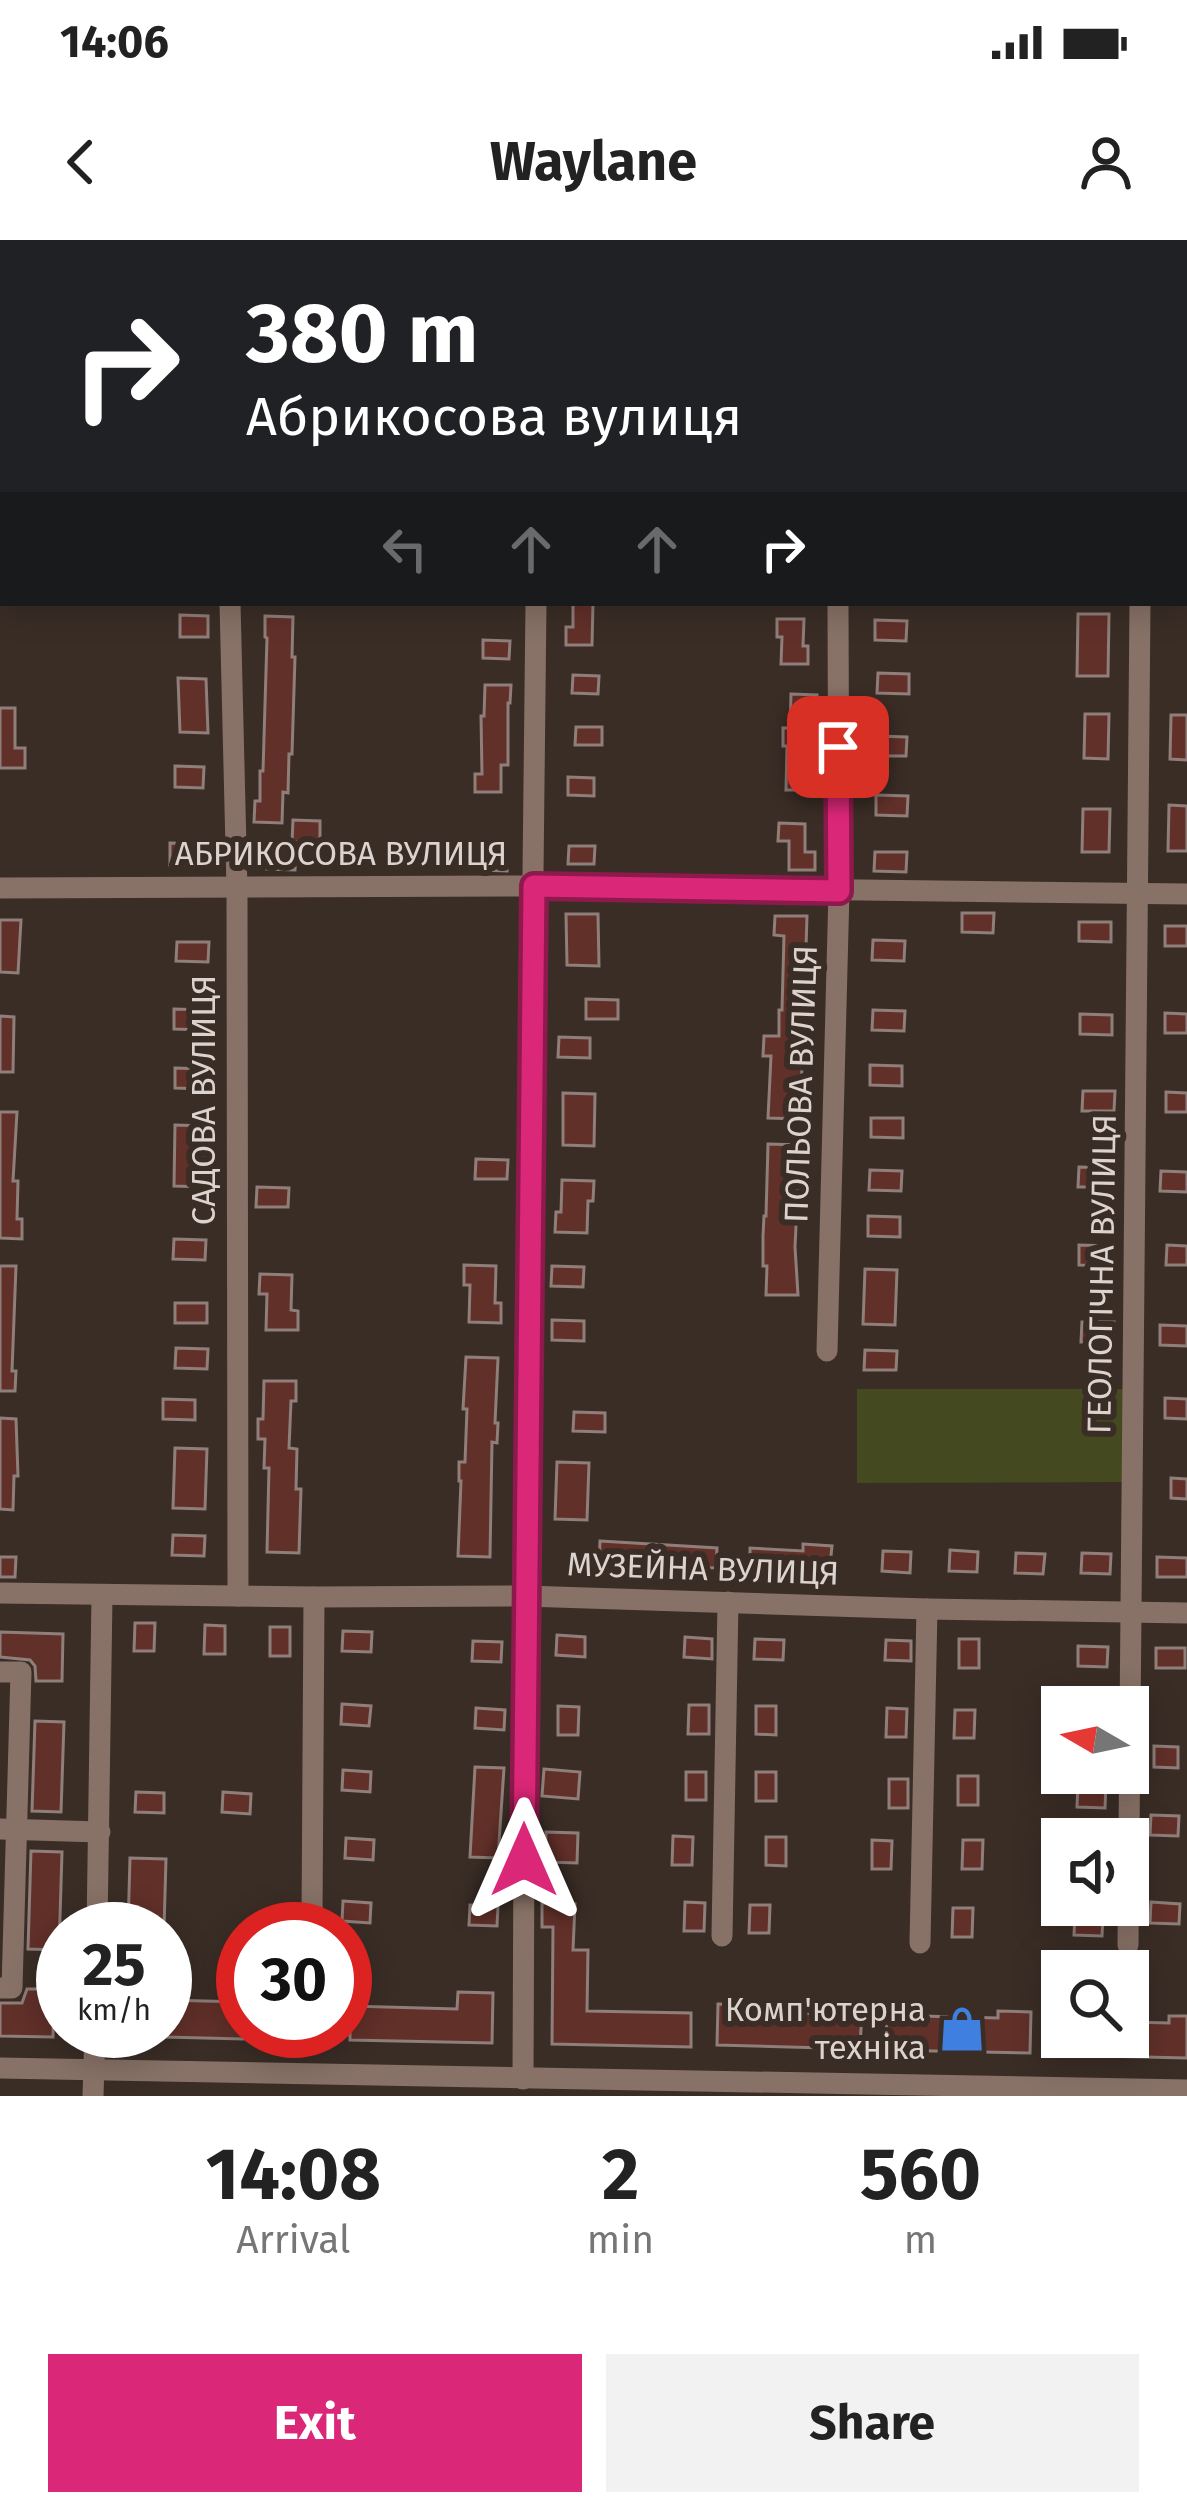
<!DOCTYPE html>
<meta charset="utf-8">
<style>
:root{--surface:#fff;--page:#f2f2f2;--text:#222;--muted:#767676;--accent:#db2777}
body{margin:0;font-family:"Fira Sans",sans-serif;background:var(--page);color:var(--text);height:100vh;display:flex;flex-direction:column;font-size:45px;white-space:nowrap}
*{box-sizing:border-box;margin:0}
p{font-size:39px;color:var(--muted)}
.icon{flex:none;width:66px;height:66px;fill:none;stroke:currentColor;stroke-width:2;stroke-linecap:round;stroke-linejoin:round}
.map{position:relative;height:1856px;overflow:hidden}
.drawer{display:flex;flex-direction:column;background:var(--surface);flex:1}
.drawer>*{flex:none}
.hud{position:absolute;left:0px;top:0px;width:1188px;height:366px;box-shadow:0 6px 30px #0003;background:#202124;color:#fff;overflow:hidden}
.needle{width:78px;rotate:279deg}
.controls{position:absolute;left:1041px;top:1446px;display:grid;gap:24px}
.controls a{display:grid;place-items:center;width:108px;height:108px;border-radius:0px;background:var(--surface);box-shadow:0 6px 30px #0003;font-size:60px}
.speed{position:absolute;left:36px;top:1662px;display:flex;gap:24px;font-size:60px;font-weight:700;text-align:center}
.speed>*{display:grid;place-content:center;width:156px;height:156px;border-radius:50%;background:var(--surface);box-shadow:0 6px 30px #0003;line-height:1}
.speed small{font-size:30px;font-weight:400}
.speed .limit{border:18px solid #d22;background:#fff;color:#111}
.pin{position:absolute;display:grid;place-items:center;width:102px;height:102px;color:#fff;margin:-51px;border-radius:24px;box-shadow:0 6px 18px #0006}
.me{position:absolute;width:132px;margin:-66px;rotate:0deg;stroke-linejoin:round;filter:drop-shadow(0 0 9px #0008)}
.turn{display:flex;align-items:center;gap:42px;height:252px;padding:0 48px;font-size:54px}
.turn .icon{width:156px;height:156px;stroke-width:2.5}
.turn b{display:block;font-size:84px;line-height:102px}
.lanes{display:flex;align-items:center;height:114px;padding:0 48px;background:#0003;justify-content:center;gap:60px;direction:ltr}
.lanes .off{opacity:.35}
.eta{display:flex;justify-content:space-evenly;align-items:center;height:204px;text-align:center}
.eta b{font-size:72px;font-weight:700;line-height:84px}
.action{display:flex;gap:24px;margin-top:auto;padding:24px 48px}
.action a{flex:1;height:138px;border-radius:0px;background:var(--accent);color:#fff;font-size:48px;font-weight:700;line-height:138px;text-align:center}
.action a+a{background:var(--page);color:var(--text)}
.status{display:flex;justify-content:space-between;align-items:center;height:84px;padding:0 60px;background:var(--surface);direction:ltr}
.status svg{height:33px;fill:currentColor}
header{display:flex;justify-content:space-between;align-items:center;height:156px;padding:0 48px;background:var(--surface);font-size:54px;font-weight:700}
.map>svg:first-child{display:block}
.green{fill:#454920}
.building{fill:#613029;stroke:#8f7e7a;stroke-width:3}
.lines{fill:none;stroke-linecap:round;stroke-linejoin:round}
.minor{stroke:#887267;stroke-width:21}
.route-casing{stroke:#8e194d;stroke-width:30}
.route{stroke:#db2777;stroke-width:21}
.labels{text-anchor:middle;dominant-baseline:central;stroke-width:12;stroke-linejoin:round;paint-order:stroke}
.street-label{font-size:33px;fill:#dcd3cf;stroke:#3a2d26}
.poi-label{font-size:33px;fill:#dcd3cf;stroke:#3a2d26;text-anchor:end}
</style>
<div class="status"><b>14:06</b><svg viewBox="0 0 49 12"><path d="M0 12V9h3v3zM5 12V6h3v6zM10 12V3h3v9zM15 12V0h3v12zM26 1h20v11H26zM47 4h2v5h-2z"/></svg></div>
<header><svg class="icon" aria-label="back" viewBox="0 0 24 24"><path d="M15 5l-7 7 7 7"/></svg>Waylane<svg class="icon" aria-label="person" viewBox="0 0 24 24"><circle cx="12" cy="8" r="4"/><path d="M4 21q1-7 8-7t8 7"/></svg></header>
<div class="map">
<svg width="1187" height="1856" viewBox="0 0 1187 1856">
<rect width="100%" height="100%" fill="#3a2d26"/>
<path class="green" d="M857,1149h268v93l-268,1z"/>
<g class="building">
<path d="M573,363h20l-1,42h-26v-18h7z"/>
<path d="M1078,374h31l-1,62h-31z"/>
<path d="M180,375l28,1v21h-28z"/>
<path d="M265,376l28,1 -1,40h3l-3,97h-3l-1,39 -5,-1 -1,31 -28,-1 1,-21h5v-30h3l4,-133 -2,-1z"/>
<path d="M777,379h27l-1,27h5v18h-27l1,-27h-5z"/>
<path d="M875,380l32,1 -1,20 -31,-1z"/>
<path d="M483,400l27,1 -1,18 -26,-1z"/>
<path d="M878,433l31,1v20l-32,-1z"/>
<path d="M573,435l26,1 -1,18 -26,-1z"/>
<path d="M178,438l28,1 2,54 -28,-1z"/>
<path d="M485,445h26l-1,18h-2v62h-7v27h-26v-18h7l-1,-58h3z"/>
<path d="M791,454l26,1v18h-7l-2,59h5v18h-27l1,-44h-4v-18h7z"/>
<path d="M0,468h15v40h10v20h-25z"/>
<path d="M1085,474h24l-1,45 -24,-1z"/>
<path d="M1171,475h16v45l-17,-1z"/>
<path d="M576,487h26v18h-27z"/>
<path d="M875,496l32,1 -1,19h-31z"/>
<path d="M175,526l29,1 -1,21 -28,-1z"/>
<path d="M568,537l26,1v18l-26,-1z"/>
<path d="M876,555l32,1 -1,20 -31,-1z"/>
<path d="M1169,565l18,1v45h-19z"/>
<path d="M1083,569h27l-1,43h-27z"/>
<path d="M293,580l27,1v21h-28z"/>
<path d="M779,583l26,1v28h10v18h-26v-29h-11z"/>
<path d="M170,603l28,1v21h-28z"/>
<path d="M569,606h26l-1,18h-26z"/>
<path d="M268,608l28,1 -1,21 -28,-1z"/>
<path d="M481,612l26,1v18l-26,-1z"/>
<path d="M875,612h32l-1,20 -32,-1z"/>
<path d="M962,673h32l-1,20 -31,-1z"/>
<path d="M566,674h32l1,52 -32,-1z"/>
<path d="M775,676h32l-1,32h10l-5,82h-15l-1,36h7l-2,53 -32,-1 3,-62h-8l1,-20h15v-26h3l2,-74 -10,-1z"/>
<path d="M0,680h21l-3,53 -18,-1z"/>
<path d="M1079,682h32v20l-32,-1z"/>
<rect x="1165" y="686" width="22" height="20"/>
<path d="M873,700l32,1 -1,20 -32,-1z"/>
<path d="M177,702h32l-1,20 -32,-1z"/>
<path d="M586,759l32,1v19h-32z"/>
<path d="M174,769l32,1v20l-32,-1z"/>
<path d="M873,770l32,1 -1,20 -32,-1z"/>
<path d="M1165,773l22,1v19h-22z"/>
<path d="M1080,774l32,1v20l-32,-1z"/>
<path d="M0,776l14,1 -1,55h-13z"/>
<path d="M559,797l31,1v20l-32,-1z"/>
<path d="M870,825l32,1v20l-32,-1z"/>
<path d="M175,828l32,1v20l-32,-1z"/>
<path d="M1083,851h32l-1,20h-32z"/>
<path d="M1166,852l21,1v19h-21z"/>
<path d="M563,853l32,1 -1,52 -31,-1z"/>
<path d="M0,872h17l-4,69h5l-1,38h5v20l-22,-1z"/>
<path d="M871,878h32v20l-32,-1z"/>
<path d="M175,885l31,1v61l-32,-1z"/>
<path d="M768,904l32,1 -5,102 3,48h-32l1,-29h-4v-30l1,-20h2z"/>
<path d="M476,919l32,1 -1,19h-32z"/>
<path d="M1079,927l32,1 -1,19h-32z"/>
<path d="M870,930l32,1 -1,20 -32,-1z"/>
<path d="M1161,931l26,1v20l-27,-1z"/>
<path d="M562,940l32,1 -1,20h-5l-1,32 -32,-1 1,-20h5z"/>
<path d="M257,947l32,1 -1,19h-32z"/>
<path d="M868,976l32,1v20l-32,-1z"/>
<path d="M174,999l32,1 -1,20 -32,-1z"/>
<path d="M1079,1005l32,1v20l-32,-1z"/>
<path d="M1167,1005l20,1v19h-21z"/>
<path d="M464,1025l32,1 -1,37h6v20l-32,-1 1,-37h-6z"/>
<path d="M0,1026h16l-4,105h4l-1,20h-15z"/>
<path d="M552,1026l32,1 -1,20 -32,-1z"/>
<path d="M865,1029l32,1 -2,55 -32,-1z"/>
<path d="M260,1034l32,1 -1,35 7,1v19h-32l1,-36h-8z"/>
<rect x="175" y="1063" width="32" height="20"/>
<path d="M552,1080l32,1v20l-32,-1z"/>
<path d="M1082,1082h32l-1,20h-32z"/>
<path d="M1160,1085l27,1v20l-27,-1z"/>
<path d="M176,1108l32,1 -1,20 -32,-1z"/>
<path d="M865,1110l32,1 -1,19h-32z"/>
<path d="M466,1117l32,1 -3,65h3l-1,20 -5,-1 -2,115 -32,-1 3,-75h-2v-19h6l2,-53h-4z"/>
<path d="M264,1141h32v20h-5l-2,47 8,1 -1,40h5l-2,64 -32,-1 2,-84h-5l1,-29h-7v-20h5z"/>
<path d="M1165,1158l22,1v20l-22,-1z"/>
<path d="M163,1159l32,1v20l-32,-1z"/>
<path d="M574,1172l31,1v19l-32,-1z"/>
<path d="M0,1178l16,1 2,57h-4l-1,34 -13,-1z"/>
<path d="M175,1208l32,1 -2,60 -32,-1z"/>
<path d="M557,1222l32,1 -2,57 -32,-1z"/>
<path d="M1171,1238l16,1v20l-16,-1z"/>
<path d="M173,1295l32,1 -1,20 -32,-1z"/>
<path d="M600,1301l117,7 -1,20 -53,-2v4l-64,-3z"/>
<path d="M803,1304l29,2 -2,20 -52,-3v7l-28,-2v-20l53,3z"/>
<path d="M950,1310l28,2 -1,20 -28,-1z"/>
<path d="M883,1311l28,1 -1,21 -28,-2z"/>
<path d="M1016,1313l29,1 -2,20 -28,-1z"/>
<path d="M1082,1313l29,1 -1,20 -29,-1z"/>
<path d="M0,1317h16l-1,20h-15z"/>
<path d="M1157,1317l30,1v19h-30z"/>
<path d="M135,1383h20l-1,28h-20z"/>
<path d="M205,1385l20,1v28h-21z"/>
<rect x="270" y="1387" width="20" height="29"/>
<path d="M343,1391l29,1 -1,20 -29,-1z"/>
<path d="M0,1392l63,2 -1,47h-26l-1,-15 -5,-6 -30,-3z"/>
<path d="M557,1395l28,2v20l-29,-2z"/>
<path d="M685,1397l27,2v20l-28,-2z"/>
<path d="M755,1399l29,1 -1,20 -29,-1z"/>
<rect x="959" y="1399" width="20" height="29"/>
<path d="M886,1400l25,1v20l-26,-1z"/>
<path d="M473,1401l29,1 -1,20 -29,-1z"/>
<path d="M1078,1406l30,1 -1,20 -29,-1z"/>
<rect x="1156" y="1408" width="29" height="20"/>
<path d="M342,1464l29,2 -2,20 -28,-2z"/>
<path d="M689,1465h20v29h-21z"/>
<path d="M558,1466l21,1 -1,28h-20z"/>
<path d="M756,1466h20v29l-20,-1z"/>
<path d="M476,1468l29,2 -1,20 -29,-2z"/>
<path d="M887,1468l20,1 -1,28h-20z"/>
<path d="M955,1470h20l-1,28h-20z"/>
<path d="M35,1481l29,1 -3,90 -29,-1z"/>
<path d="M1154,1506l24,1v21l-24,-1z"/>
<path d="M475,1527l29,1 -6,90 -28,-1z"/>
<path d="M544,1529l36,3 -2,27 -36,-3z"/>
<path d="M343,1530l28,2 -1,20 -28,-2z"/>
<rect x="686" y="1532" width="20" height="28"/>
<rect x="756" y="1532" width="20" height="29"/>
<rect x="958" y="1536" width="20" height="29"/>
<rect x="889" y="1539" width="19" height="29"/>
<path d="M1078,1542l28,2 -1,24 -28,-1z"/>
<path d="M136,1552l28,1v20l-29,-1z"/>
<path d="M223,1552l28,2 -1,20 -28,-2z"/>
<path d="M1151,1575l28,1 -1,20 -28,-1z"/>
<path d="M546,1592l32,1 -1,30 -32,-1z"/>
<path d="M673,1596l20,1 -1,28h-20z"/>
<path d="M766,1597h20v29l-20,-1z"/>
<path d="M346,1598l28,2 -1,20 -28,-2z"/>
<path d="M872,1600l20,1 -1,28h-19z"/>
<path d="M963,1600h20l-1,29h-20z"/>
<path d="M31,1611l31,1 -3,98 -31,-1z"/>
<path d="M130,1618l36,1 -2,70h-36z"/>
<path d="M343,1661l28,2 -1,20 -28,-2z"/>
<path d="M685,1662l20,1 -1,28h-20z"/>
<path d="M1151,1662l29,2 -1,20 -29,-1z"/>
<path d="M542,1663l33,1 -2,46h15l-1,61 104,2v34l-139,-3 1,-117h-11z"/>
<path d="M470,1665l28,1 -1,20 -28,-1z"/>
<path d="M750,1665h20l-1,28h-20z"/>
<path d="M953,1668h20l-1,29h-20z"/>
<path d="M1075,1674l28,2 -1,20 -28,-1z"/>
<path d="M27,1749h27l-1,48 -53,-1v-33h22z"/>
<path d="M458,1752l35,1 -1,50 -142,-3v-34l107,3z"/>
<path d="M165,1760l78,2v37l-78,-2z"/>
<path d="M718,1764l34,1 -1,7 78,2v-7l33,1 -2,41 -143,-4z"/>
<path d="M887,1768l34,1v7l77,2v-7l33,1 -1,41 -144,-3z"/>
<path d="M1169,1776h18v42l-129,-3v-18h70v-15l41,1z"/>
</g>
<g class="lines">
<g class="minor">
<path d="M224,0v3"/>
<path d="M536,0v3"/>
<path d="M839,3v-3"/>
<path d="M1145,3v-3"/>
<path d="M0,132h3"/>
<path d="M1185,152h2"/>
<path d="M230,363l7,286 1,707"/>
<path d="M0,648l534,-2 653,8"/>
<path d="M827,1111l12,-460 -1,-288"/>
<path d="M0,1353l314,4 211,-1 402,13 260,4"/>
<path d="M0,1432h21l-9,316h-12"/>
<path d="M0,1589l100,3"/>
<path d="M312,1679l2,-322"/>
<path d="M97,1689l5,-333"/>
<path d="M722,1696l6,-334"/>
<path d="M920,1703l7,-334"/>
<path d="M1128,1705l12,-1342"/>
<path d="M0,1828l1187,22"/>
<path d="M523,1839l2,-483 11,-993"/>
<path d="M93,1856l2,-65"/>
</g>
</g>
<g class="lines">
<g class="route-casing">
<path id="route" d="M524,1620l10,-974 305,5 -1,-144"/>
</g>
<use href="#route" class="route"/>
</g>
<defs>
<g id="shop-bare" transform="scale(3.6)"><path d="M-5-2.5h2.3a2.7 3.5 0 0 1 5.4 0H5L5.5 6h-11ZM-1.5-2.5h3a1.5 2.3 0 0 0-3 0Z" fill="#3f7fe0" stroke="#3a2d26" stroke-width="2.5" paint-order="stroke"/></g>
</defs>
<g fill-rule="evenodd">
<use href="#shop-bare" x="962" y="1789"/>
</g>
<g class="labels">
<g class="street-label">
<text x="341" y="614">АБРИКОСОВА ВУЛИЦЯ</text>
<text transform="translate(801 844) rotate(-88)">ПОЛЬОВА ВУЛИЦЯ</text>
<text transform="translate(204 860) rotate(-90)">САДОВА ВУЛИЦЯ</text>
<text transform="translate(1102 1034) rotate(-89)">ГЕОЛОГІЧНА ВУЛИЦЯ</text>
<text transform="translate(703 1329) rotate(2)">МУЗЕЙНА ВУЛИЦЯ</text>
</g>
<g class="poi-label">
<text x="926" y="1770">Комп'ютерна<tspan x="926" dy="38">техніка</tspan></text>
</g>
</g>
</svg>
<div class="controls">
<a><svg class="needle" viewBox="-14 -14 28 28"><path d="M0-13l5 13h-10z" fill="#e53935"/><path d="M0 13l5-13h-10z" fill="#767676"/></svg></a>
<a><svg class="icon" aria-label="sound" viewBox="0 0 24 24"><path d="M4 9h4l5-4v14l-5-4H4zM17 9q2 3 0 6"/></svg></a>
<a><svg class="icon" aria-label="search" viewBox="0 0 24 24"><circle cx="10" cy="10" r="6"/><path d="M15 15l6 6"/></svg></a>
</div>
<div class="speed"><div>25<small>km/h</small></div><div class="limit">30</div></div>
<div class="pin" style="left:838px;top:507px;background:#d93025"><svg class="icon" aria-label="arrive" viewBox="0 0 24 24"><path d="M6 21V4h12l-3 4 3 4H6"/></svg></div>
<svg class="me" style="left:524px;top:1620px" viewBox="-20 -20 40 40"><path d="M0-17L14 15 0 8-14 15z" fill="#db2777" stroke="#fff" stroke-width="4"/></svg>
<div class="hud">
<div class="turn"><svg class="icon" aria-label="right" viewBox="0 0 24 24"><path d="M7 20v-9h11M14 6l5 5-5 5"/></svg><div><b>380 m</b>Абрикосова вулиця</div></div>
<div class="lanes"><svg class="icon off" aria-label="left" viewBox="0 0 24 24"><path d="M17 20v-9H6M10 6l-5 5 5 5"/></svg><svg class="icon off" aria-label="ahead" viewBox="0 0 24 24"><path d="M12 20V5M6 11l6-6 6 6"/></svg><svg class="icon off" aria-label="ahead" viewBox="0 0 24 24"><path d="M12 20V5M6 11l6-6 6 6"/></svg><svg class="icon" aria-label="right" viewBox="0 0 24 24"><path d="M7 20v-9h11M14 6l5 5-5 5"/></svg></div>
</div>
</div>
<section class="drawer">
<div class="eta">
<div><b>14:08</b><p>Arrival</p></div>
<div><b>2</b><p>min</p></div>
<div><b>560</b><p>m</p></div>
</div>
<div class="action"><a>Exit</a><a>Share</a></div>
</section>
